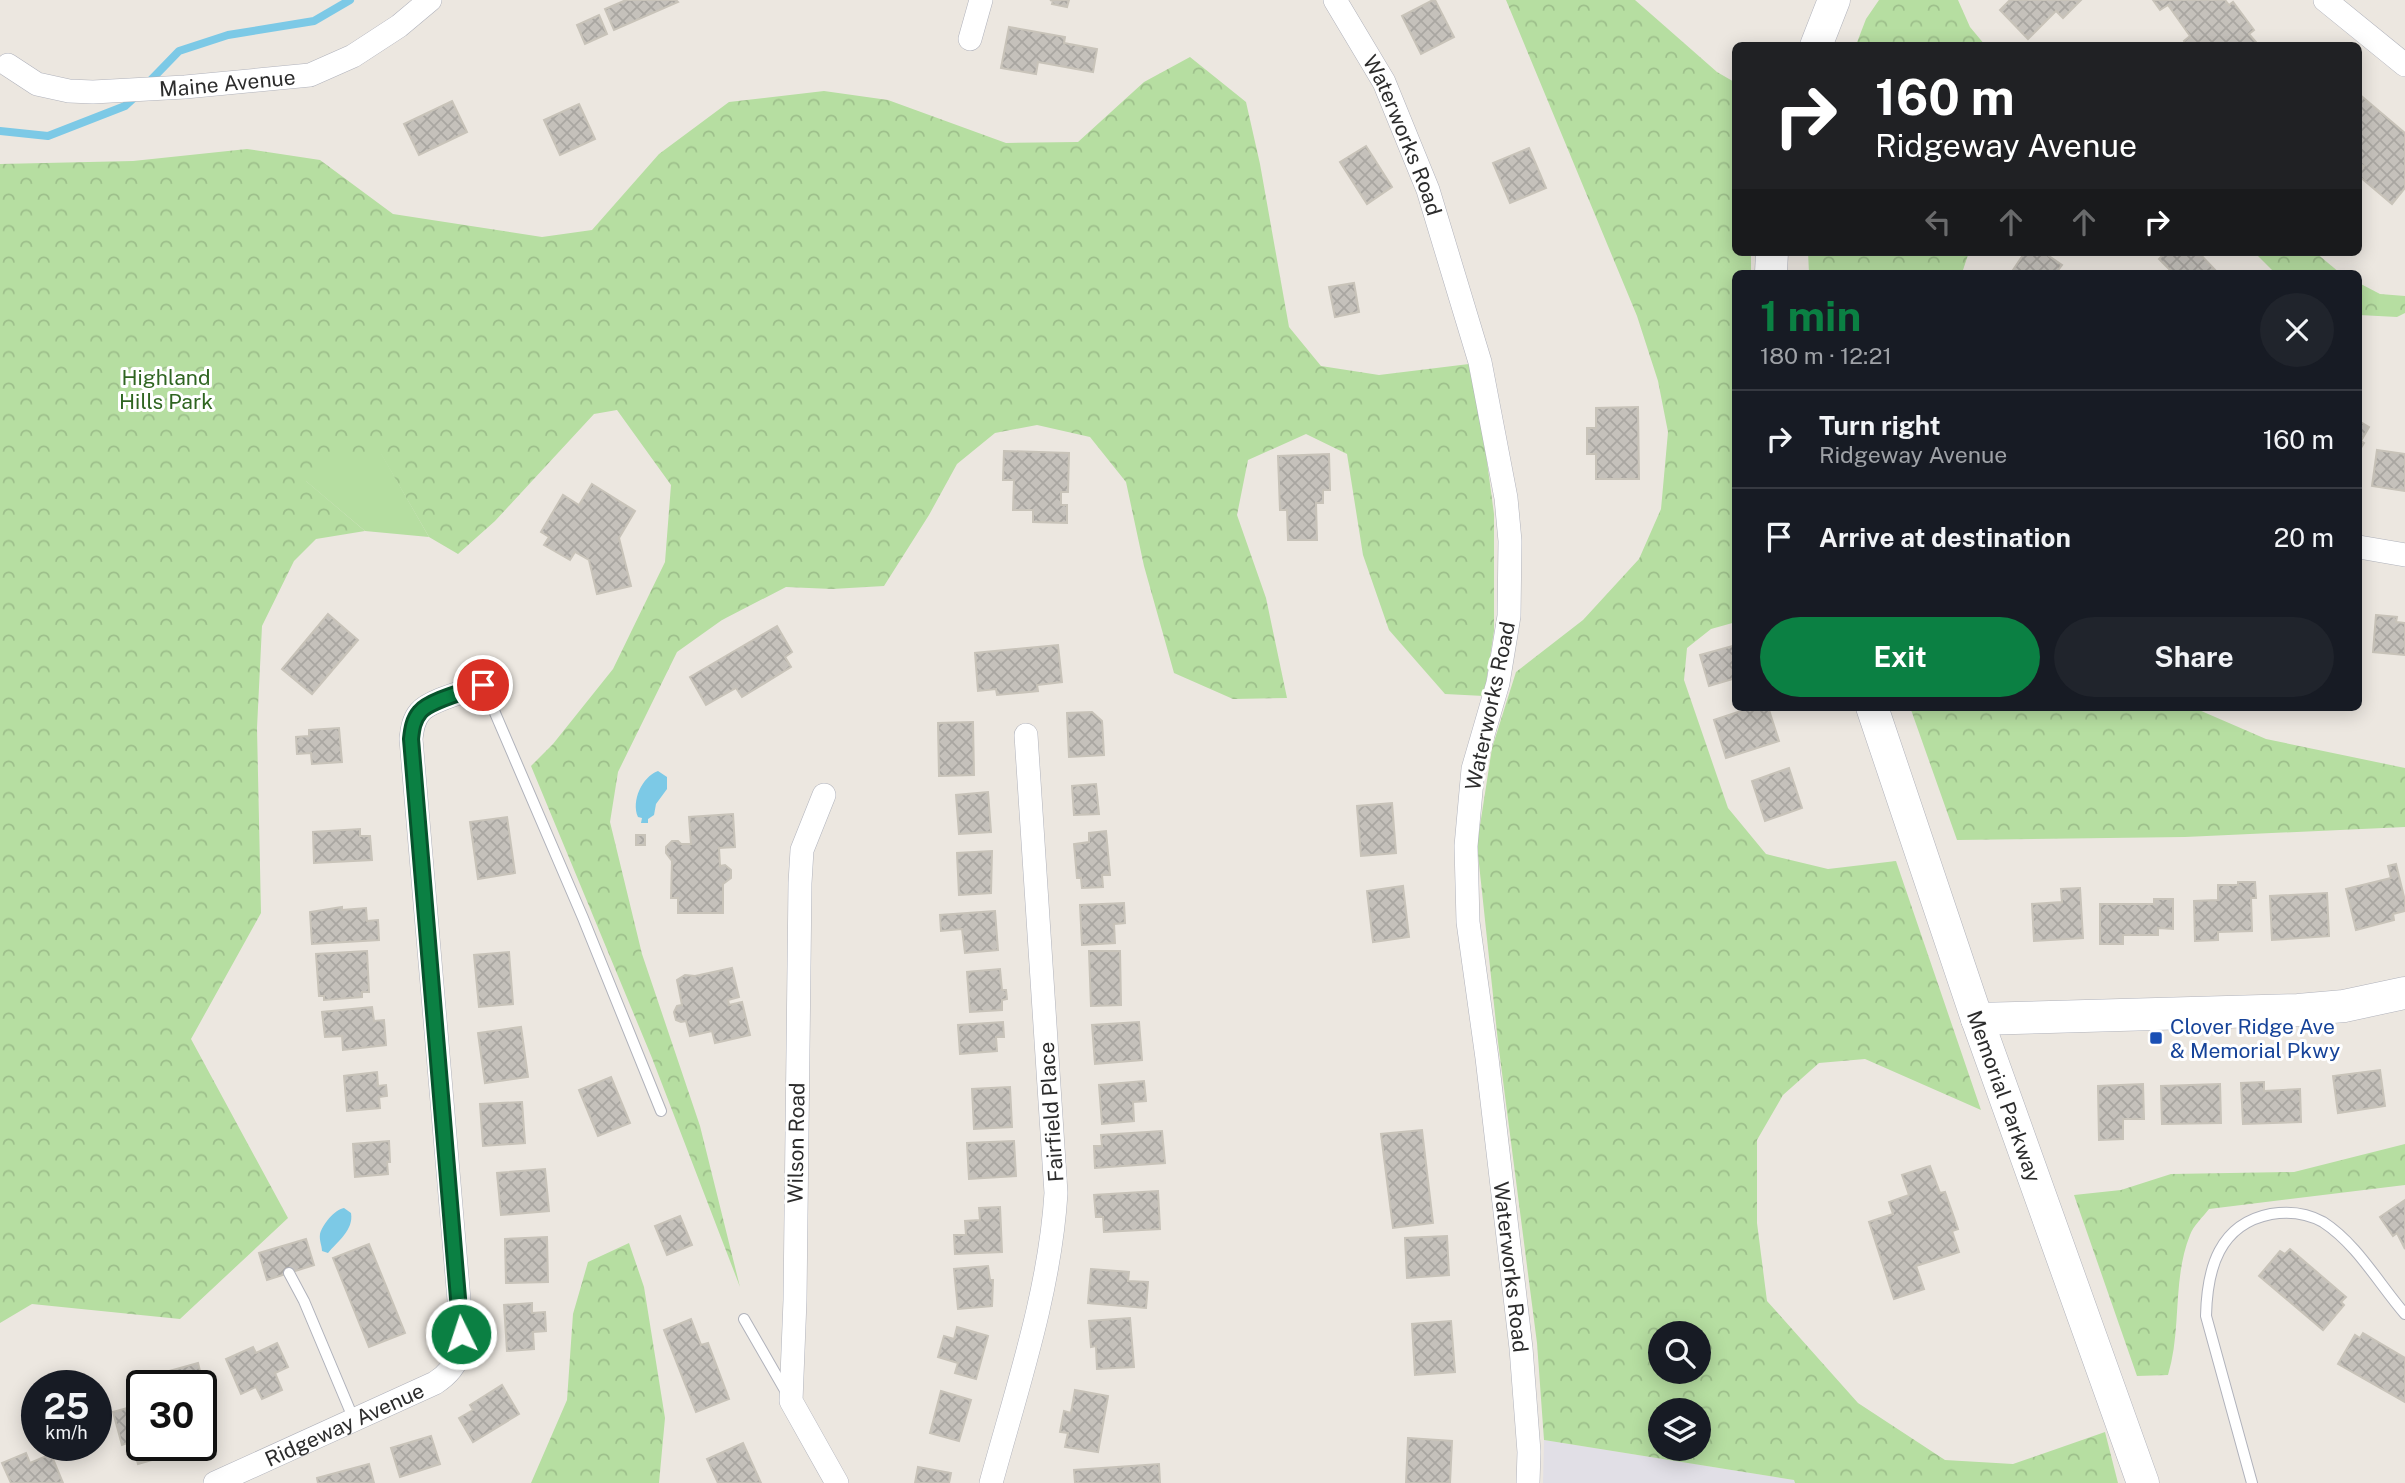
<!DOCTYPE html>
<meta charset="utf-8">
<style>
:root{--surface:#171b24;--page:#20242c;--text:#f1f3f6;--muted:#9ea1a6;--line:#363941;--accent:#0b8043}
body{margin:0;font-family:"Public Sans",sans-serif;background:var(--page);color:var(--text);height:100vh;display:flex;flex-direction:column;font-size:26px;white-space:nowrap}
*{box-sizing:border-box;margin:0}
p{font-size:23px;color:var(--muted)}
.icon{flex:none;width:38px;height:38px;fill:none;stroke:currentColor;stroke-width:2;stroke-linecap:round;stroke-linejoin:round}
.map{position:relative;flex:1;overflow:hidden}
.drawer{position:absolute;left:1732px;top:270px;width:630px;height:441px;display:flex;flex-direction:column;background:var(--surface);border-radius:10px;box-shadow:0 4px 18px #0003}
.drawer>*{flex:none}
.banner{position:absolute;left:1732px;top:42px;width:630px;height:214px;border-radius:10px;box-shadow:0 4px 18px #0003;background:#202124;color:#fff;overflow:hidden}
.tools{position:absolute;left:1648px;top:1321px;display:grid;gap:14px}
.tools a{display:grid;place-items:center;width:63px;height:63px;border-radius:50%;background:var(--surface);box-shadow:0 4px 18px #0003;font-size:35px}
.speed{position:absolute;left:21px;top:1370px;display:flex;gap:14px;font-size:35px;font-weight:700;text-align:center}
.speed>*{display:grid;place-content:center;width:91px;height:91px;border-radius:50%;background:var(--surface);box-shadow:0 4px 18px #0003;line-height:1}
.speed small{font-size:18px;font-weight:400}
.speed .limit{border:4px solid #111;border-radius:10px;background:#fff;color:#111}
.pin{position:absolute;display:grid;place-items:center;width:60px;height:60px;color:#fff;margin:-30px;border:4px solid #fff;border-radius:50%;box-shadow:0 2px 7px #0007}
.me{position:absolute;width:77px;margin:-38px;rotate:356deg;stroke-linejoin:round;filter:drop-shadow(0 0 5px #0008)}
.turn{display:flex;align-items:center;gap:24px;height:147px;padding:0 28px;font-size:32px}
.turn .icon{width:91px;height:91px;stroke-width:2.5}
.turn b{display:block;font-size:49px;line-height:60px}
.lanes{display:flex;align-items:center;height:66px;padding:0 28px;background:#0003;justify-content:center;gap:35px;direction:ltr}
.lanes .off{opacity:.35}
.round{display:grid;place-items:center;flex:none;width:74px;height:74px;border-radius:37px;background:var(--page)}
.headline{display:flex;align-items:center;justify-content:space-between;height:119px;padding:0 28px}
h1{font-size:42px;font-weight:700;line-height:52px;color:var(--accent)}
.action{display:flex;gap:14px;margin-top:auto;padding:14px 28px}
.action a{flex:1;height:80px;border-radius:42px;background:var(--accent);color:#fff;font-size:28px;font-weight:700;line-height:80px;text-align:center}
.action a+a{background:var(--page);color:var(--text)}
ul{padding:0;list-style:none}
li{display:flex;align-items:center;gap:21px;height:98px;padding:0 28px;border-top:2px solid var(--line)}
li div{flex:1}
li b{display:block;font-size:26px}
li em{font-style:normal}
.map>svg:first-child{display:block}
.industrial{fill:#e1dfe6}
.grass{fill:#b6dea1}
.forest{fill:url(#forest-crowns);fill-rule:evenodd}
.water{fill:#7cc9e6}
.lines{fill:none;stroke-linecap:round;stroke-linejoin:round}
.stream{stroke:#7cc9e6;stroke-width:8}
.building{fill:url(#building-cross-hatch);stroke:#c8c3b9;stroke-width:2}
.lane-casing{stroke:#b0b2bb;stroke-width:12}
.street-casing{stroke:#b0b2bb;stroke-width:24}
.secondary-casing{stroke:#b0b2bb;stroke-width:33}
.lane{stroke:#fff;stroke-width:10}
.street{stroke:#fff;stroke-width:23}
.secondary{stroke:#fff;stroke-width:32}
.route-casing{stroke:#07532c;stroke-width:18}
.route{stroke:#0b8043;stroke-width:12}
.transit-dot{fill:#1a4fb4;stroke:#fff;stroke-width:2.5}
.labels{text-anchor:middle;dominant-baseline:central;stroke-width:6;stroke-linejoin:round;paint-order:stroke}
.street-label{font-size:21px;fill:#2c2c2c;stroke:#fff}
.park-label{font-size:21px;fill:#2f6521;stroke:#fff}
.transit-label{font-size:21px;fill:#164399;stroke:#fff;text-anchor:start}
</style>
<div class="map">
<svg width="2405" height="1483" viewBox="0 0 2405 1483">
<defs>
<pattern id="forest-crowns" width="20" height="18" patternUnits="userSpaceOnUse" patternTransform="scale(1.75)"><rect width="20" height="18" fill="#b6dea1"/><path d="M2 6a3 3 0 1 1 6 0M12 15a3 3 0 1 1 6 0" fill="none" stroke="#9dbf8b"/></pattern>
<pattern id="building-cross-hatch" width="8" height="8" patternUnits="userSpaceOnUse" patternTransform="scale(1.75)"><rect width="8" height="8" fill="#c5c1bb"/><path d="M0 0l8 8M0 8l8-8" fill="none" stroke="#a9a6a1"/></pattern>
</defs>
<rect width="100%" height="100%" fill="#ece7e0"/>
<path class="industrial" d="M1544,1440l250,40 1,3h-252z"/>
<path class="grass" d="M0,366l381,87 48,84 -64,-6 -83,-70z"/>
<g class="forest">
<path d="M1506,0h129l82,72 19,11v169h15v21h-15v349l-25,7 -24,19 -3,32 44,128 38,46 62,15 68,-8 85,249 -116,-51 -46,4 -36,32 -26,45v83l10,78 91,102 87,57 68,4 92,-32 13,51h-323l-1,-3 -250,-40 -7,-97 -39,-301 -21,-197 15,-97 24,-76 67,-52 56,-61 22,-50 7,-77 -10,-51 -21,-65zM1661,1334h38v38h-38zM1661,1410h38v39h-38z"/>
<path d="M1879,0h79l12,27 15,18h-129l10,-26z"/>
<path d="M1190,57l56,45 14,62 29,163 32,39 58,9 90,-11 15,75 10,75v117l-10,65 -39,-2 -56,-64 -26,-75 -16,-101 -41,-20 -58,26 -11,55 29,83 21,100 -54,1 -59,-26 -30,-107 -18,-84 -36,-45 -53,-12 -42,8 -38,31 -28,51 -45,71 -52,3 -46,-2 -64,33 -45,32 -59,120 -8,50 32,132 58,172 40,161 -88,-229 -121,-292 22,-22 60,-75 52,-107 6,-77 -54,-75 -23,4 -99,107 -37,33 -29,-17 -48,-83 -59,3 -16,24 59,50 -49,8 -22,22 -32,65 -5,102 4,185 -70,126 97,179 -108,101 -148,-15 -32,19v-1159l133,-3 114,-12 73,11 73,54 149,23 50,-7 67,-76 70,-52 95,-11 64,9 118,43 72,-1 66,-60z"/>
<path d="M1808,252h161l-7,21h-153z"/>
<path d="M2254,252h61l25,21h-65z"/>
<path d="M2359,283l21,11 25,2v17l-8,4 -38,-2z"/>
<path d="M1910,707h282l74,32 139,29v59l-220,10 -228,3z"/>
<path d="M2405,1144v41l-196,24c-6,8 -16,17 -19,26 -18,45 -8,94 -22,140l-31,1 -63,-181 47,-5 50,-16 123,-2z"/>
<path d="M629,1243l15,44 21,131 -6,65h-128l36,-83 6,-86 15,-52z"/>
</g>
<g class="water">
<path d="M658,771l9,6v12l-11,15 -2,11 -6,4v4h-7l1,-5 -4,-1c-7,-16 4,-40 20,-46z"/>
<path d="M344,1208l7,5c3,17 -14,29 -23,40l-6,-2c0,-5 -3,-11 -2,-17 3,-10 14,-24 24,-26z"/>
</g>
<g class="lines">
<g class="stream">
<path d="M148,83l31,-32 49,-16 86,-14 36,-21"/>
<path d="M0,131l48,5 77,-30 12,-11"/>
</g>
</g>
<g class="building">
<path d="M626,0h50l2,2 -64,28 -9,-21z"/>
<path d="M1050,0h19l-2,7 -15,-3 1,-3z"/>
<path d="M1433,0h2l19,37 -33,17 -19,-38z"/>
<path d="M2010,0h71l-18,18 -7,-7 -28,28 -28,-29z"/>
<path d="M2153,0h72l4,5 4,-3 21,28 -5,4 7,8 -5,4h-64l-3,-5 6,-5 -22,-31 -8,5z"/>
<path d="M599,15l8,19 -22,10 -8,-19z"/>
<path d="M1009,27l56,10 -1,6 33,6 -4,23 -55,-10 -2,12 -35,-6z"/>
<path d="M2359,94l46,39v55l-13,16 -33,-28v-4l5,-6 -4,-2 -1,1z"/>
<path d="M452,101l15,31 -48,23 -15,-31z"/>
<path d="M579,104l16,35 -35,16 -16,-35z"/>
<path d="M1366,146l26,41 -25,17 -27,-42z"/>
<path d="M1529,148l17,40 -36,15 -17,-40z"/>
<path d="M2025,252h18l19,13 -6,8h-45z"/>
<path d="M2166,252h32l20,21h-45l-14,-14z"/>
<path d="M1354,283l5,29 -24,5 -6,-30z"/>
<path d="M1638,407l1,72h-43v-25h-9v-26h9v-20z"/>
<path d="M2359,421l10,6 -8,14 3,2 -5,8z"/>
<path d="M2377,450l28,4v37l-33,-5z"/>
<path d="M1004,451l65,2 -1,39h-7v13h6v18l-34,-1v-12h-20l1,-30h-11z"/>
<path d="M1329,454l1,36h-7v13h-7l1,37h-29l-1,-30h-7l-2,-54z"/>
<path d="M592,484l43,27 -16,27 12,48 -34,8 -8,-34 -14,-8 -5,8 -26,-15 5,-8 -8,-5 22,-37 16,10z"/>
<path d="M328,614l30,26 -46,54 -30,-25z"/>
<path d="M2376,615l21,2 -1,5 9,1v32l-32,-3z"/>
<path d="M777,626l15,26 -7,5 6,10 -49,30 -6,-9 -30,17 -16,-28z"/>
<path d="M1058,645l4,37 -25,3 1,6 -41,4 -1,-6 -18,2 -3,-38z"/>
<path d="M1736,645v33l-27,8 -9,-31z"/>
<path d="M1753,707h15l11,34 -53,17 -12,-38z"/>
<path d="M1092,712l10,9 2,34 -35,2 -2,-44z"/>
<path d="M973,722l1,53 -35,1 -1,-53z"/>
<path d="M339,728l3,34 -30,2 -1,-11 -14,1 -1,-17 13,-1v-6z"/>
<path d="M1789,768l13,40 -37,13 -13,-40z"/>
<path d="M1096,784l3,30 -25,1 -2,-29z"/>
<path d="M988,792l3,40 -32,2 -3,-39z"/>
<path d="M1392,803l4,50 -35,3 -4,-50z"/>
<path d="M733,814l2,33 -16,1 1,18 5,-1 6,5v8l-8,6v29h-45v-15h-7l1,-37 -6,-8v-6l6,-6h6l3,3h10l-2,-27z"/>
<path d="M507,817l8,56 -37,6 -8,-57z"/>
<path d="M360,829v7h10l2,24 -58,3 -1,-31z"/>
<path d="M1106,831l4,44h-8l1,12 -21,1 -1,-10h-4l-3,-34 15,-2v-9z"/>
<rect x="636" y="835" width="9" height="10"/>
<path d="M992,851l-1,42 -32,2 -2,-42z"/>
<path d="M2396,864l9,37v10l-12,3 1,6 -38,10 -10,-41 45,-11 -3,-12z"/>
<path d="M2238,882h17l1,16h-5l1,33 -34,1v8l-23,1 -1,-40 24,-1v-15h20z"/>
<path d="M1403,886l6,51 -36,5 -6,-51z"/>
<path d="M2080,888l3,50 -49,3 -2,-37 30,-2 -1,-13z"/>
<path d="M2327,893l2,43 -57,4 -2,-44z"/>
<path d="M2154,899h19v30l-15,-1v7h-35v9h-23v-40h54z"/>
<path d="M1124,903l1,20 -11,1 1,19 -33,2 -2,-40z"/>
<path d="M342,907v3l24,-2 1,13 11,-1 1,20 -67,4 -2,-32z"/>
<path d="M995,911l3,39 -33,3 -3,-24 -21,2 -1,-16z"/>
<path d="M367,951l2,41h-7v5l-38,3v-4h-5l-3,-42z"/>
<path d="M1089,951h31l1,54 -30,1z"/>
<path d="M509,952l4,52 -34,3 -5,-52z"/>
<path d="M732,968l7,29 -11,3 1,5 13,-3 8,33 -35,8 -3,-12 -22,5 -4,-15 -5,1 -5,-2 -2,-8 3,-6 5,-1 -5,-25 8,-5 10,1z"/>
<path d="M1000,969l2,21h4l1,9 -5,1v10l-32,2 -3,-40z"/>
<path d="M372,1007l2,14 10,-1 2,25 -43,5 -1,-14 -17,1 -3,-25z"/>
<path d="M1003,1022l1,15h-8l1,14 -37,3 -2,-29z"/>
<path d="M1139,1022l3,38 -47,4 -3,-39z"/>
<path d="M521,1027l7,50 -43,6 -7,-50z"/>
<path d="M2380,1070l5,36 -47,7 -5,-37z"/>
<path d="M377,1072l1,14 8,-1 1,11 -8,1 1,11 -33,3 -3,-35z"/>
<path d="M611,1077l19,46 -32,13 -19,-46z"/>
<path d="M1144,1081l2,20 -13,1 1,19 -32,3 -3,-39z"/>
<path d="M2264,1082v9l36,-2 1,33 -58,2 -2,-41z"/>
<path d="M2143,1084l1,35h-21v20l-24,1 -1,-54z"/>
<path d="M2220,1084l1,39 -59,1 -1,-38z"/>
<path d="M1010,1087l2,40 -38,2 -2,-40z"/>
<path d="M522,1102l3,41 -42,3 -3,-42z"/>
<path d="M1422,1130l11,93 -40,5 -12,-94z"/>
<path d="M1162,1131l3,32 -70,5 -1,-22h8l-1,-11z"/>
<path d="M389,1141l1,21h-3l1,12 -33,3 -2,-33z"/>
<path d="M1014,1141l2,35 -47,3 -2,-36z"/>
<path d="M1930,1166l10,27 5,-1 13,37 -6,2 7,21 -43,14 8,23 -30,10 -25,-77 24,-8 -4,-12 20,-7 -7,-20z"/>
<path d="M545,1169l4,42 -48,4 -4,-42z"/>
<path d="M1158,1191l2,38 -56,3 -1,-15h-7l-2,-22z"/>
<path d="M2405,1200v49l-8,-16 -4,3 -13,-19z"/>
<path d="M1000,1207l2,45 -47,2 -1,-19h12l-1,-14 15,-1 -1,-12z"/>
<path d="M680,1216l12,29 -25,10 -12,-29z"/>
<path d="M1447,1236l2,39 -42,3 -2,-40z"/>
<path d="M547,1237l1,45 -42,1 -1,-44z"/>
<path d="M306,1239l8,26 -47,15 -8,-27z"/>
<path d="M369,1244l36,89 -36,14 -36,-89z"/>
<path d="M2290,1249l56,48 -5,5 3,3 -21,25 -64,-54 21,-25 5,3z"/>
<path d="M988,1266l2,14h3l-1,26 -34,3 -4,-40z"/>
<path d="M1091,1269l38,3 -1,9 20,1 -2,26 -58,-5z"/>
<path d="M532,1303v10l13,-1 1,19 -13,1 1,17 -27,2 -3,-46z"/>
<path d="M1130,1318l4,49 -37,2 -1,-23 -5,1 -2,-26z"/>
<path d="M691,1319l10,26 7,-2 21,56 -33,13 -32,-82z"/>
<path d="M1451,1321l4,51 -40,3 -3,-51z"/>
<path d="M957,1327l31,9 -12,43 -21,-6 3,-10 -20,-6 6,-21 10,3z"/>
<path d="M2363,1333l42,25v44l-67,-38 17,-29 5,3z"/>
<path d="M277,1343l11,24 -13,6 7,17 -20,9 -6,-12 -15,7 -15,-35 27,-12 3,6z"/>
<path d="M198,1363l15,60 -12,3v-40h-43l-3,-11z"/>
<path d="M502,1385l17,29 -46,28 -14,-24 14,-8 -3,-5z"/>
<path d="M1075,1390l33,6 -10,56 -33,-5 3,-14 -8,-1 4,-21 7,2z"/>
<path d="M941,1391l30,9 -12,41 -29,-8z"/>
<path d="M131,1407l4,12 7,-2v29h28l-3,2 2,7 -31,9 -2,-7 -4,1 -5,-15 -5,2 -9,-33z"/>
<path d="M431,1436l9,28 -40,13 -9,-29z"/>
<path d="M1408,1438l44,3 -2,42h-44z"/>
<path d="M743,1443l18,40h-43l-11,-24z"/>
<path d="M26,1453l4,10 21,-9 12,29h-52l-9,-20z"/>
<path d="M369,1464l5,19h-56l-1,-5z"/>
<path d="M1159,1464l1,19h-85l-1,-13z"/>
<path d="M918,1467l33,6 -2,10h-34z"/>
</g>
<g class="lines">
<g class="lane-casing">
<g id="lane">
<path d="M483,685l100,233 78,193"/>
<path d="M289,1273l15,28 50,119"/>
<path d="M744,1319l42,73"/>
<path d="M2252,1483l-46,-167c1,-47 13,-92 65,-102 18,-3 36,-1 52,8 34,22 56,62 82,92"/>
</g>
</g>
<g class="street-casing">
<g id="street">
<path id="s1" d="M1335,0l49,82 44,108 52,172 26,136 4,43 -1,75 -11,67 -25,86 -7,77 2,76 19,136 34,290 8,104 -1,31"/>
<path d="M2325,0l80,65"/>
<path d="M970,39l11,-39"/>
<path id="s2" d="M8,65l29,19 32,7 24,1 92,-5 125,-12 43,-19 46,-30 31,-26"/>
<path d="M2359,547l46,8"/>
<path d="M824,795l-22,55 -2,33 -5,417 -4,101 46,82"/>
<path id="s3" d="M215,1483l220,-100c34,-22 26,-48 24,-83l-48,-561c1,-9 2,-19 9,-27 10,-12 47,-21 63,-27"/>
<path d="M991,1483c26,-95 59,-192 65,-290l-30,-458"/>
</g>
</g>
<g class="secondary-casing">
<g id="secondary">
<path d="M1816,46l18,-46"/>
<path d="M1771,273l1,-21"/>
<path id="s4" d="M1872,707l105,312 166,464"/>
<path d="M1977,1019l321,-9 46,-4 61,-13"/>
</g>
</g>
<use href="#lane" class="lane"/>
<use href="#street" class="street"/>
<use href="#secondary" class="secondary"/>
</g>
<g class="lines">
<g class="route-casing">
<path id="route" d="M461,1334l-50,-595c1,-9 2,-19 9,-27 10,-12 47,-21 63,-27"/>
</g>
<use href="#route" class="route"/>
</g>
<rect class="transit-dot" x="2149" y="1031" width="14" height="14" rx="3.5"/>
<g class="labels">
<g class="street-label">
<text stroke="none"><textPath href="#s2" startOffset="226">Maine Avenue</textPath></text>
<text stroke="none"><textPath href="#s1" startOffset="152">Waterworks Road</textPath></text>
<text transform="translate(1490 706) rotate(-78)">Waterworks Road</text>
<text stroke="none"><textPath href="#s4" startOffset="411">Memorial Parkway</textPath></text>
<text transform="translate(1051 1112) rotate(-94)">Fairfield Place</text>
<text transform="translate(796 1143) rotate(-89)">Wilson Road</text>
<text stroke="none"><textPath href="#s1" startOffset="1307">Waterworks Road</textPath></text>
<text stroke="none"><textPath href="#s3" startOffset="142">Ridgeway Avenue</textPath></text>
</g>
<g class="park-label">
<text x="166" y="377">Highland<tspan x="166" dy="24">Hills Park</tspan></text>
</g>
<g class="transit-label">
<text x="2170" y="1026">Clover Ridge Ave<tspan x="2170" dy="24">&amp; Memorial Pkwy</tspan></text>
</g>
</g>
</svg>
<div class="tools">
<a><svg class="icon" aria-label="search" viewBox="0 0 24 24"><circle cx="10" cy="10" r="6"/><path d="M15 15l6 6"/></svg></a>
<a><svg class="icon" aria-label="layers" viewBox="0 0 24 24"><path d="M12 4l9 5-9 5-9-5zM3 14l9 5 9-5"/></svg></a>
</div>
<div class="speed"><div>25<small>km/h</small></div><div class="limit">30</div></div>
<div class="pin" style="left:483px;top:685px;background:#d93025"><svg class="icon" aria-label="arrive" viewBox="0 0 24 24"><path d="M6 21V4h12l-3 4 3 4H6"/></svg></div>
<svg class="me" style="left:461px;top:1334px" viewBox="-20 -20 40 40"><circle r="17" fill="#0b8043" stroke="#fff" stroke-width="3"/><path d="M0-11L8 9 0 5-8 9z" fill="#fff"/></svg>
<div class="banner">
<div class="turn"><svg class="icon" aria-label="right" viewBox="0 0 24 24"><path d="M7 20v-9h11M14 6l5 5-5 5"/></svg><div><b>160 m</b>Ridgeway Avenue</div></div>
<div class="lanes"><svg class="icon off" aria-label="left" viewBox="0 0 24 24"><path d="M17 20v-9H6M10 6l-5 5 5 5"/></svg><svg class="icon off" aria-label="ahead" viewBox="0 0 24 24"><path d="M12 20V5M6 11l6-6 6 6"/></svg><svg class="icon off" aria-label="ahead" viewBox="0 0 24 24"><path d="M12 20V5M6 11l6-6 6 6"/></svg><svg class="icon" aria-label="right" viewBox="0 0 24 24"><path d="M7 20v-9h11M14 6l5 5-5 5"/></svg></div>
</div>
<section class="drawer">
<div class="headline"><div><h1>1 min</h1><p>180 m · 12:21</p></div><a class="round"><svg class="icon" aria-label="close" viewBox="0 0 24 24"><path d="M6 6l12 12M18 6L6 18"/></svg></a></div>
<ul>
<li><svg class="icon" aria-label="right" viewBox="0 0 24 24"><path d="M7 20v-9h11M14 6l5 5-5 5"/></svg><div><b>Turn right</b><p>Ridgeway Avenue</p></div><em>160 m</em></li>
<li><svg class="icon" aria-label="arrive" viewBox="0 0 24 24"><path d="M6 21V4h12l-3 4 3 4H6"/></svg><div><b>Arrive at destination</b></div><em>20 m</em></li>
</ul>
<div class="action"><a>Exit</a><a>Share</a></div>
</section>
</div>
